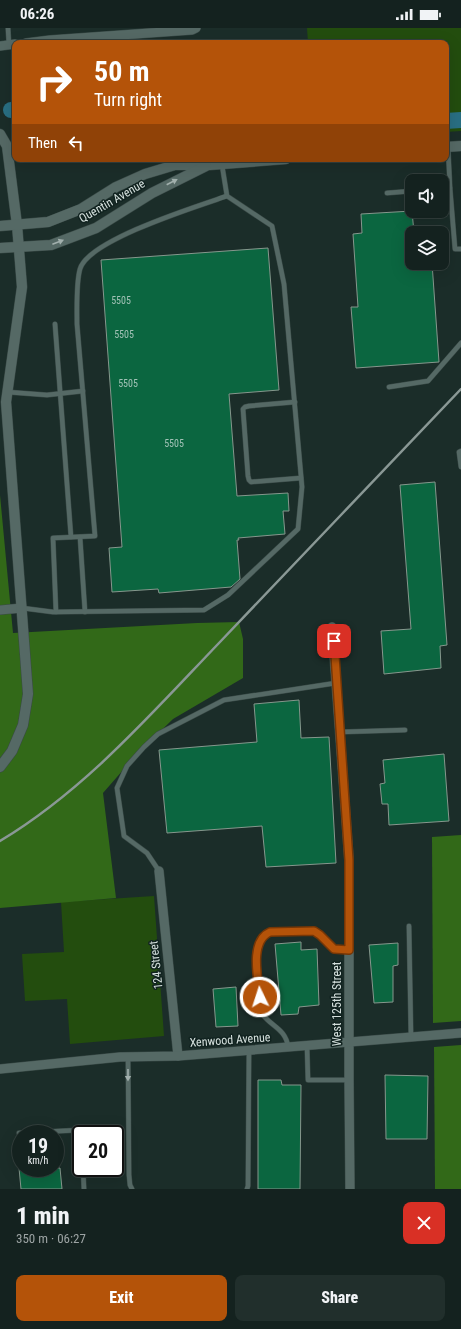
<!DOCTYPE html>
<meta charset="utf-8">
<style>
:root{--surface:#14221f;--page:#212f2c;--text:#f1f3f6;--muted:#9da4a4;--line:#333f3d;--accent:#b45309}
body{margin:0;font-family:"Roboto Condensed",sans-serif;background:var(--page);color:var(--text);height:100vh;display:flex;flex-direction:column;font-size:15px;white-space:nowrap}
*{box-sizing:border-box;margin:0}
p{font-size:13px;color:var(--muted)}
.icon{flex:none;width:22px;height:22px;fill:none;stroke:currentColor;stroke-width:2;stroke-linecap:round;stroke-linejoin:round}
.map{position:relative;height:1161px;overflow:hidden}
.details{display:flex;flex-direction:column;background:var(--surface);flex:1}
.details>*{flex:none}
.top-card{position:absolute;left:12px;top:12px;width:437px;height:122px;border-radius:8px;box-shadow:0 4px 16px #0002,0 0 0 1px var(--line);background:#b45309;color:#fff;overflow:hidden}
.controls{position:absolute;left:405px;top:146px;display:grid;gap:8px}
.controls a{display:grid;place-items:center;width:44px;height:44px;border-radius:8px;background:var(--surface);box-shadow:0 4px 16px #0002,0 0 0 1px var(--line);font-size:20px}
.speed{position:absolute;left:12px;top:1097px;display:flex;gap:8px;font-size:20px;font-weight:700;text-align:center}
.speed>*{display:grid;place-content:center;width:52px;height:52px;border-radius:50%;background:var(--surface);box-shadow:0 4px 16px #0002,0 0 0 1px var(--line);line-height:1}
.speed small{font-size:10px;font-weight:400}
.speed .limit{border:2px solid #111;border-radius:6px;background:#fff;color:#111}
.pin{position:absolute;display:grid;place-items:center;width:34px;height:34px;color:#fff;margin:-17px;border-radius:8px;box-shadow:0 2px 6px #0006}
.me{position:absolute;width:44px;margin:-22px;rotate:356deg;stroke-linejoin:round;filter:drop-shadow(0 0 3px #0008)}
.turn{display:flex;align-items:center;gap:14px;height:84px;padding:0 16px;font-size:18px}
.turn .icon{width:52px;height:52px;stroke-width:2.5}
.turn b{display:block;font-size:28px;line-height:34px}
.then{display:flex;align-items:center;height:38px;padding:0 16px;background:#0003;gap:8px;font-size:15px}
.round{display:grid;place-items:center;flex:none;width:42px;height:42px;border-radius:8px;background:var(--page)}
.head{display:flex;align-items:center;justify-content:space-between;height:68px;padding:0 16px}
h1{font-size:24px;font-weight:800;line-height:30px}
.cta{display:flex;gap:8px;margin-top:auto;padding:8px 16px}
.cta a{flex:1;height:46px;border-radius:8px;background:var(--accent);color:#fff;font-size:16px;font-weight:800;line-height:46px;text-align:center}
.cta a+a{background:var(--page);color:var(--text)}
.status{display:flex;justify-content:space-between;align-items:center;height:28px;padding:0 20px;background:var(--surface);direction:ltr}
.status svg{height:11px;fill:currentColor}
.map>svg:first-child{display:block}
.green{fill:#234d0e}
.forest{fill:#326918}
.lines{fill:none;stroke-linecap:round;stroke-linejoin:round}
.river{stroke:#296f83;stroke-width:16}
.building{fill:#0b6640;stroke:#86978d}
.service-casing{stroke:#3a4a47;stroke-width:5.5}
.minor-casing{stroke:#3a4a47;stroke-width:10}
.tertiary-casing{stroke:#3a4a47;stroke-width:11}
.service{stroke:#556965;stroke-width:4.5}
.minor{stroke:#556965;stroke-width:9}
.tertiary{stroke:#556965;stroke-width:10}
.rail{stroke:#8a9895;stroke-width:2.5}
.oneway{fill:#a2b0ad}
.route-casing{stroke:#753606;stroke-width:10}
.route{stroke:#b45309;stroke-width:7}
.labels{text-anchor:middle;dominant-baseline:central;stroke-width:3;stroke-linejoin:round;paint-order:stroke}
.number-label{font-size:10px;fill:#a2c2b6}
.street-label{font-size:12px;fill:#d5e0dd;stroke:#112320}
</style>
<div class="status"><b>06:26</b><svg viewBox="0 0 49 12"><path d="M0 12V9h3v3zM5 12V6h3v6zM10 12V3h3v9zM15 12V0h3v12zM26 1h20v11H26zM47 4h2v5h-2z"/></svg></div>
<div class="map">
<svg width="461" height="1161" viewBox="0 0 461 1161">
<rect width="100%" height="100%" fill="#1b2d29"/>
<g class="green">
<path d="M307,0h154v103l-15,1v-89h-138z"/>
<path d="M154,868l10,140 -94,8 -3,-45 -42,2 -3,-47 42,-2 -3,-50z"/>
</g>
<g class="forest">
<path d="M0,467l13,138 184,-10 42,-1 4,17v39l-70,41 -36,35 -34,39 13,105 -116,10z"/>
<path d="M461,807v186l-28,2 -1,-186z"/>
<path d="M461,1017v144h-26l-1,-142z"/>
</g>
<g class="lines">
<g class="river">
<path d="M11,82h4"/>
<path d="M446,93l15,-1"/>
</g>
</g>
<g class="building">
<path d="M412,183l2,22h-2v30h20l7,99 -83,6 -5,-61h7l-5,-73 9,-1 -1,-19z"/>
<path d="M268,220l11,142 -50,4 8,102 51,-3 1,18h-6l2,23 -47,4 1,2h-2l3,39 -9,8 -72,6 -1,-4 -46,3 -3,-44 13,-1 -21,-287z"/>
<path d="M435,454l12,163 -7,1 1,22 -57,6 -3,-43 30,-2 -11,-144z"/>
<path d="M299,672l2,38 28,-1 7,126 -70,4 -4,-41 -95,7 -8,-83 98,-8 -3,-38z"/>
<path d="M444,726l5,67 -60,4 -1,-21h-6l-2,-20 5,-1 -2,-23z"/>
<path d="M301,914v8l16,-1 2,56 -20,2 -1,7 -17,1 -6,-71z"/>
<path d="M398,915v22l-5,1v36l-19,1 -5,-58z"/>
<path d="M236,959l2,39 -22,1 -3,-38z"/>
<path d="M385,1047l43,1 -1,63h-41z"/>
<path d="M258,1052h23l1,5h19l-1,104h-42z"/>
<path d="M19,1140h41l2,21h-41z"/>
</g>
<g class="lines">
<g class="service-casing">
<g id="service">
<path d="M8,0l1,17"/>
<path d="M450,160l5,61h6"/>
<path d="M442,161l8,-1 -2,-41"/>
<path d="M387,165l25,-2"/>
<path d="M55,296l16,213"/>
<path d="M389,359l39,-6 33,-38"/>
<path d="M7,364l40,3 36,-4"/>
<path d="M295,374l-46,4 -4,1 -2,2 5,67 1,4 2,2 50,-4"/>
<path d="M461,423l-2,1 2,15"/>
<path d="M80,509l5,75"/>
<path d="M22,580l31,4 151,-2 24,-15 70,-66 4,-42 -18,-203 -12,-58 -45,-30 -5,-31"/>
<path d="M56,584l-3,-74 42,-2 -18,-212c0,-15 -1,-41 3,-55 8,-29 118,-63 147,-73"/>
<path d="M340,704l65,-2"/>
<path d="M159,843l-12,-18 -23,-17 -7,-48 10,-22 17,-19 14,-13 66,-34 112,-17"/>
<path d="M409,898l2,111"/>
<path d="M307,1018l1,34h41"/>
<path d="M288,1019c-2,-19 -19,-21 -27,-35l-4,-59 4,-15 9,-6 44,-1 6,4 14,14h15"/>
<path d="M128,1029l1,118 1,10 2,4"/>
<path d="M19,1105l62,-3v4"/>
<path d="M83,1140l1,21"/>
<path d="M247,1161l1,-3 1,-136"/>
</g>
</g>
<g class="minor-casing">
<g id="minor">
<path d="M26,15l24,-3 142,-10 4,-2"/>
<path d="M0,18l15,-2"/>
<path d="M0,582l22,-2"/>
<path d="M332,599l17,233v220l1,109"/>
<path d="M159,843l19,185"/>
<path d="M0,1041l120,-12 58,-1 283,-23"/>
</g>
</g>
<g class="tertiary-casing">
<g id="tertiary">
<path d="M0,106l7,12 10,79 5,62 -16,115 22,292 -5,31 -11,26 -12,16"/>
<path d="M446,119l15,-1"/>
<path d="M0,198l48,-4 33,-13 35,-22 29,-13 30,-9h35l76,-6"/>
<path d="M0,220l51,-3 45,-17 56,-35 54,-27"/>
</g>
</g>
<use href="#service" class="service"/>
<use href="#minor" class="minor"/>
<use href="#tertiary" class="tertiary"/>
<path class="rail" d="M0,813c85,-51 151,-127 219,-198 81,-85 161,-169 242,-254"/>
</g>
<defs><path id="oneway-solid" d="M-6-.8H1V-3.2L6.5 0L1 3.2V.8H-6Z"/></defs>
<g class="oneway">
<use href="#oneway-solid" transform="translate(172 154) rotate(-27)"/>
<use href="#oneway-solid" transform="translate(58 214) rotate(-21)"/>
<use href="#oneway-solid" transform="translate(128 1047) rotate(90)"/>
</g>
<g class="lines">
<g class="route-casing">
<path id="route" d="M260,969c-2,-18 -11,-56 10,-65l44,-1 6,4 14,14 15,1v-90l-15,-219"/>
</g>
<use href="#route" class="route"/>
</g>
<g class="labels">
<g class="number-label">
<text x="121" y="272">5505</text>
<text x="124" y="306">5505</text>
<text x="128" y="355">5505</text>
<text x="174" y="415">5505</text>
</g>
<g class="street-label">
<text transform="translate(112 173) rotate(-30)">Quentin Avenue</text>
<text transform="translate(156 937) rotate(-96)">124 Street</text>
<text transform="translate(337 976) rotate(-90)">West 125th Street</text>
<text transform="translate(230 1012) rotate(-4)">Xenwood Avenue</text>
</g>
</g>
</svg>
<div class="controls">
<a><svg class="icon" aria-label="sound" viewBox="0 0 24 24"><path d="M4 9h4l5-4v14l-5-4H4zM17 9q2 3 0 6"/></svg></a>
<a><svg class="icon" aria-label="layers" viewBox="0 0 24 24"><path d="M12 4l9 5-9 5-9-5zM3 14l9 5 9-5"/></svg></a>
</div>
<div class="speed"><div>19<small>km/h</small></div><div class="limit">20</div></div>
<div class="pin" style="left:334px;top:613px;background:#d93025"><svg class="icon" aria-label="arrive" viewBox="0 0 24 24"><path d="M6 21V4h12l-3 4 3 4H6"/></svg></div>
<svg class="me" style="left:260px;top:969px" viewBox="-20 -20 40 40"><circle r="17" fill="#b45309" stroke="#fff" stroke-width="3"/><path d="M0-11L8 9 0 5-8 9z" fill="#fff"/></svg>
<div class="top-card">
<div class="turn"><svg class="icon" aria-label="right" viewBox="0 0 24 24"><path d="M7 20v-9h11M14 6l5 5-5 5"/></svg><div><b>50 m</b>Turn right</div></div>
<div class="then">Then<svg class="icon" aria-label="left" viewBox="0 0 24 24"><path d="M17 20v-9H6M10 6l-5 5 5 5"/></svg></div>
</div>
</div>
<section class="details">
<div class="head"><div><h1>1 min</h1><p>350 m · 06:27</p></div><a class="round" style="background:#d93025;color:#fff"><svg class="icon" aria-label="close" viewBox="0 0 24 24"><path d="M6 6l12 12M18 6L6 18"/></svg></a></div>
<div class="cta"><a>Exit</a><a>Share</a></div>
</section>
